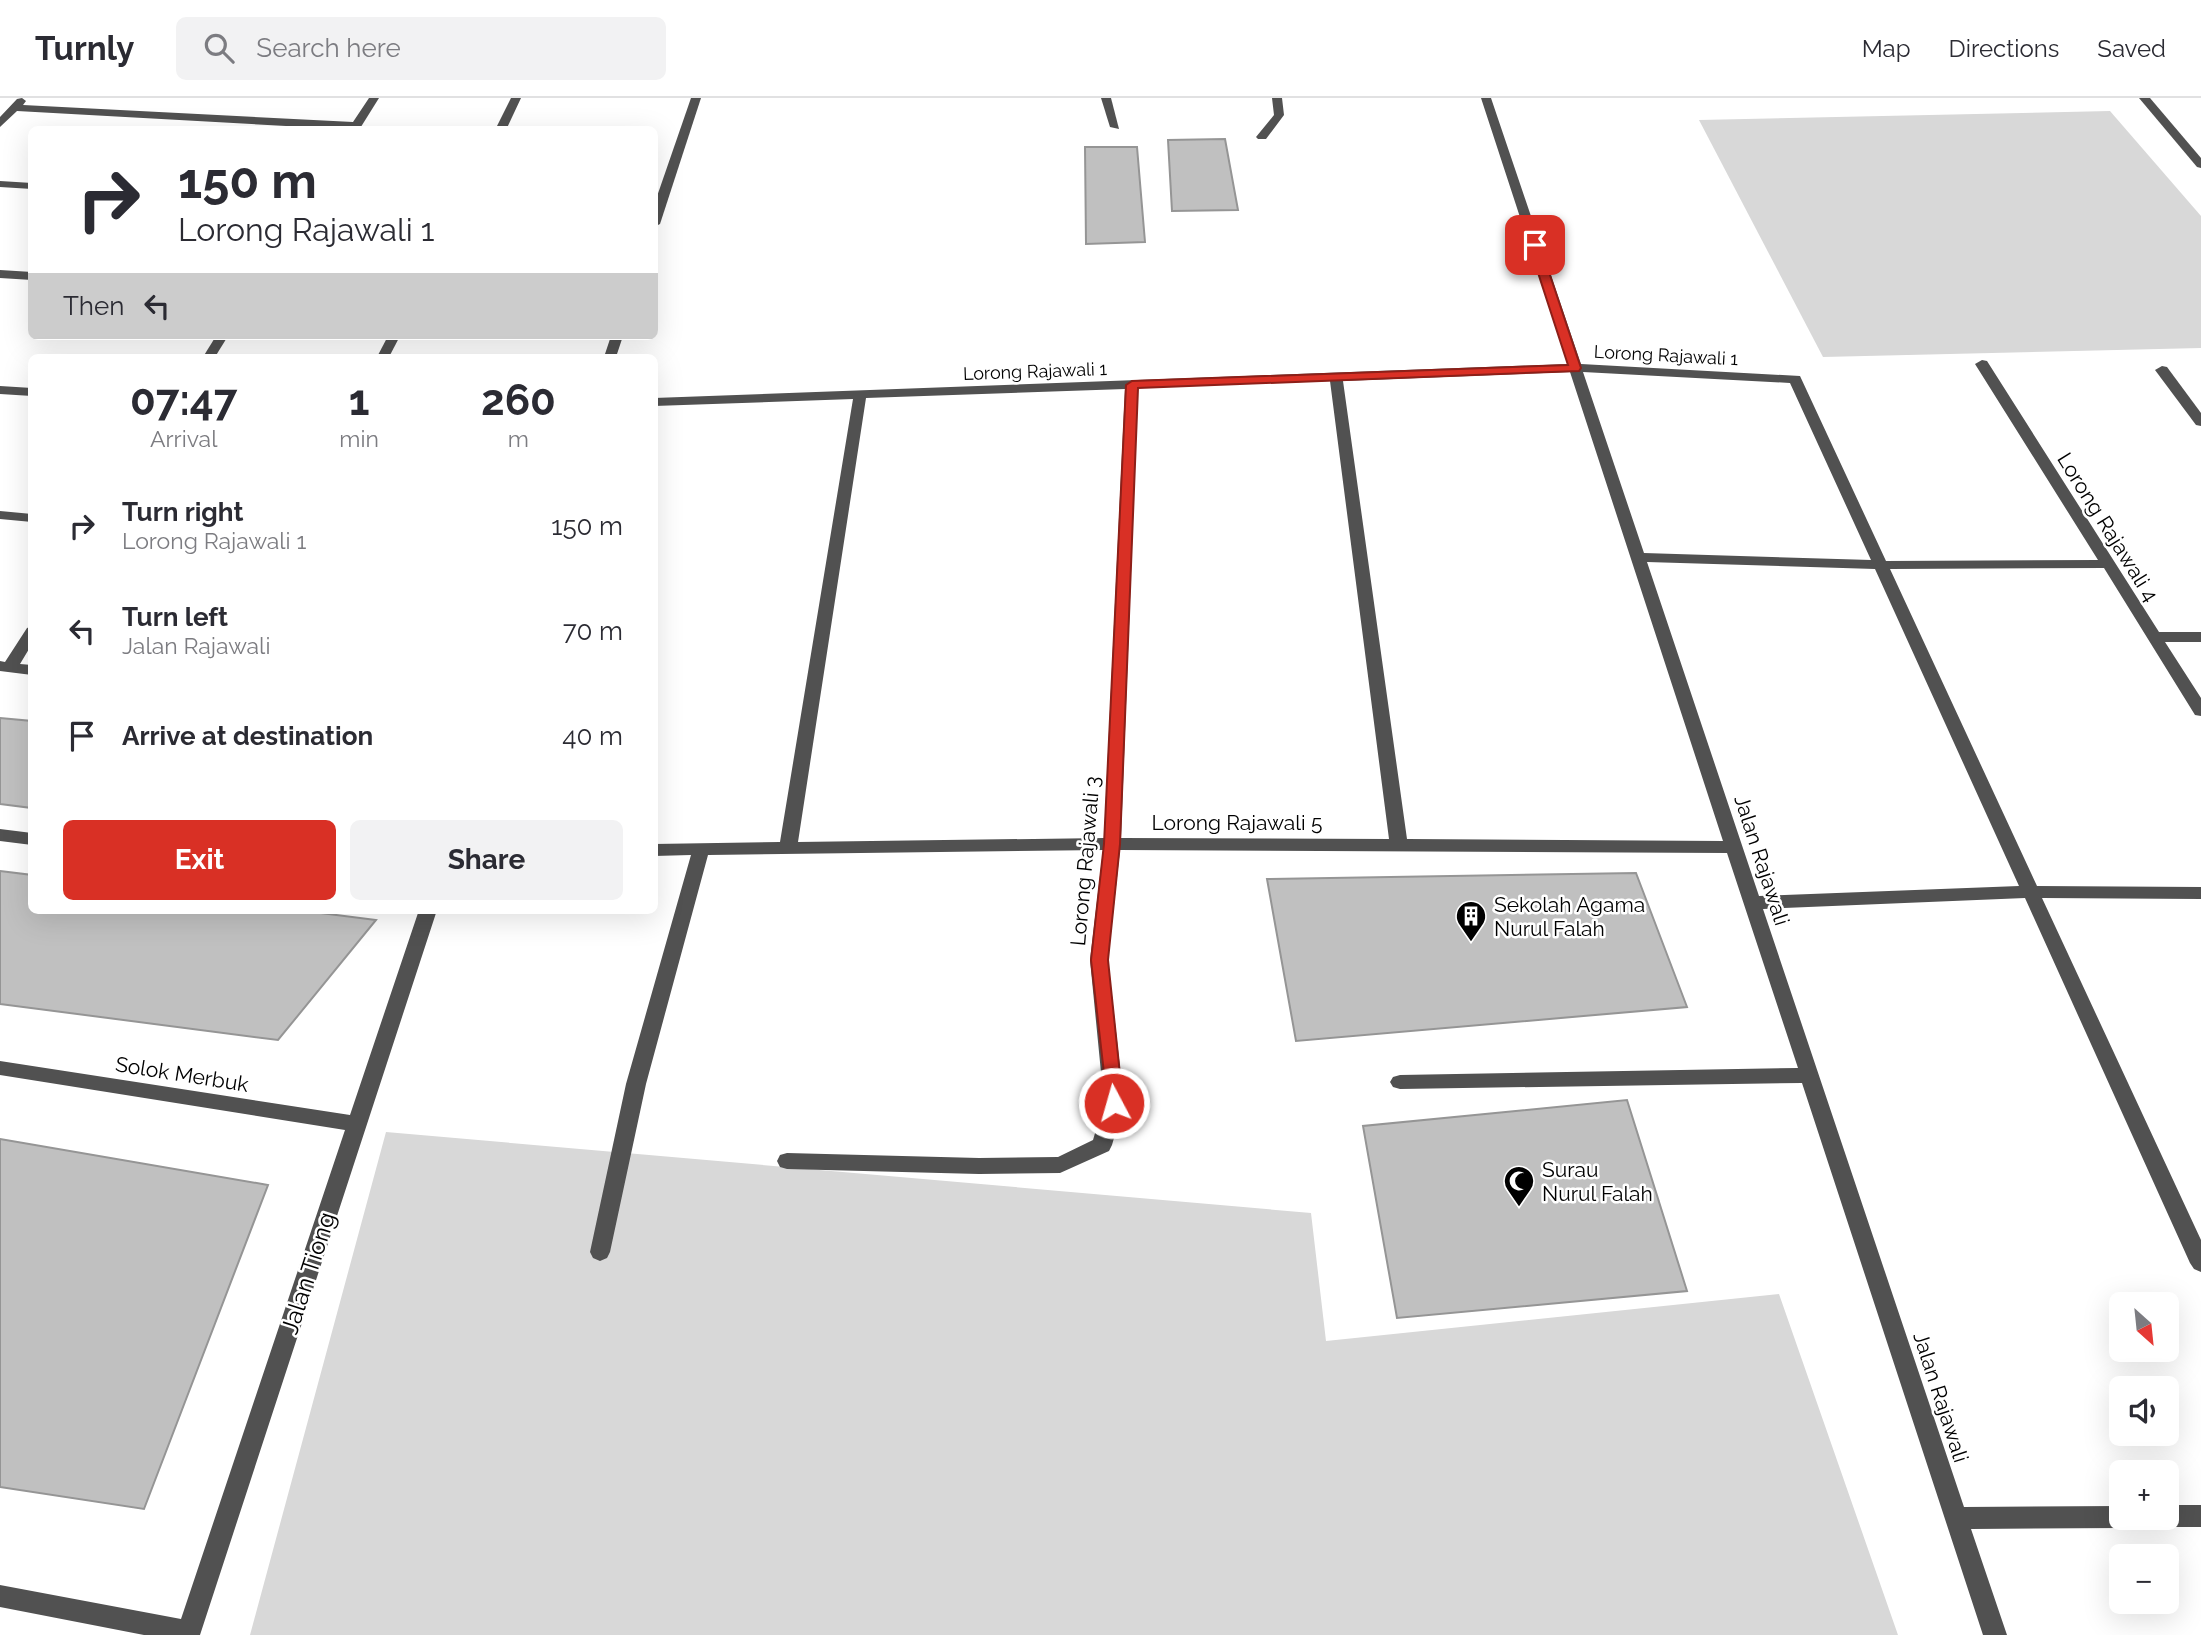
<!DOCTYPE html>
<meta charset="utf-8">
<style>
:root{--surface:#fff;--page:#f2f2f3;--text:#2b2b33;--muted:#7c7c81;--line:#e1e1e2;--accent:#d93025}
body{margin:0;font-family:Raleway,sans-serif;background:var(--page);color:var(--text);height:100vh;display:flex;flex-direction:column;font-size:26px;white-space:nowrap}
*{box-sizing:border-box;margin:0}
p{font-size:23px;color:var(--muted)}
.icon{flex:none;width:38px;height:38px;fill:none;stroke:currentColor;stroke-width:2;stroke-linecap:round;stroke-linejoin:round}
.map{position:relative;flex:1;overflow:hidden}
.sheet{position:absolute;left:28px;top:256px;width:630px;height:560px;display:flex;flex-direction:column;background:var(--surface);border-radius:10px;box-shadow:0 7px 28px #0002}
.sheet>*{flex:none}
.top-card{position:absolute;left:28px;top:28px;width:630px;height:214px;border-radius:10px;box-shadow:0 7px 28px #0002;background:#fff;color:var(--text);overflow:hidden}
.needle{width:46px;rotate:153deg}
.fabs{position:absolute;left:2109px;top:1194px;display:grid;gap:14px}
.fabs a{display:grid;place-items:center;width:70px;height:70px;border-radius:10px;background:var(--surface);box-shadow:0 7px 28px #0002;font-size:35px}
.pin{position:absolute;display:grid;place-items:center;width:60px;height:60px;color:#fff;margin:-30px;border-radius:14px;box-shadow:0 4px 10px #0006}
.me{position:absolute;width:77px;margin:-38px;rotate:354deg;stroke-linejoin:round;filter:drop-shadow(0 0 5px #0008)}
.turn{display:flex;align-items:center;gap:24px;height:147px;padding:0 35px;font-size:32px}
.turn .icon{width:91px;height:91px;stroke-width:2.5}
.turn b{display:block;font-size:49px;line-height:60px}
.then{display:flex;align-items:center;height:66px;padding:0 35px;background:#0003;gap:14px;font-size:26px}
.eta{display:flex;justify-content:space-evenly;align-items:center;height:119px;text-align:center}
.eta b{font-size:42px;font-weight:700;line-height:49px}
.primary-button{display:flex;gap:14px;margin-top:auto;padding:14px 35px}
.primary-button a{flex:1;height:80px;border-radius:10px;background:var(--accent);color:#fff;font-size:28px;font-weight:700;line-height:80px;text-align:center}
.primary-button a+a{background:var(--page);color:var(--text)}
ul{padding:0;list-style:none}
li{display:flex;align-items:center;gap:21px;height:105px;padding:0 35px}
li div{flex:1}
li b{display:block;font-size:26px}
li em{font-style:normal}
header{display:flex;align-items:center;gap:42px;box-sizing:border-box;height:98px;padding:0 35px;background:var(--surface);border-bottom:2px solid var(--line)}
header strong{font-size:33px}
nav{display:flex;gap:38px;margin-inline-start:auto;font-size:24px}
.search{width:490px;height:63px;background:var(--page);display:flex;align-items:center;gap:18px;box-sizing:border-box;padding:0 24px;border-radius:10px;color:var(--muted);font-size:26px}
.map>svg:first-child{display:block}
.green{fill:#d8d8d8}
.building{fill:#c0c0c0;stroke:#959595;stroke-width:2}
.lines{fill:none;stroke-linecap:round;stroke-linejoin:round}
.minor{fill:#515151;fill-rule:evenodd}
.route{fill:#d93025;stroke:#8d1f18;stroke-width:2}
.labels{text-anchor:middle;dominant-baseline:central;stroke-width:5;stroke-linejoin:round;paint-order:stroke}
.far-street-label{font-size:18px;fill:#000;stroke:#fff}
.street-label{font-size:21px;fill:#000;stroke:#fff}
.poi-label{font-size:21px;fill:#000;stroke:#fff;text-anchor:start}
.near-street-label{font-size:24px;fill:#000;stroke:#fff}
</style>
<header>
<strong>Turnly</strong>
<div class="search"><svg class="icon" aria-label="search" viewBox="0 0 24 24"><circle cx="10" cy="10" r="6"/><path d="M15 15l6 6"/></svg>Search here</div>
<nav><a>Map</a><a>Directions</a><a>Saved</a></nav>
</header>
<div class="map">
<svg width="2201" height="1537" viewBox="0 0 2201 1537">
<rect width="100%" height="100%" fill="#fff"/>
<g class="green">
<path d="M2110,13l91,105v132l-378,9 -124,-237z"/>
<path d="M386,1034l925,81 15,128 453,-47 119,341h-1648z"/>
</g>
<g class="building">
<path d="M1225,41l13,71 -66,1 -4,-71z"/>
<path d="M1085,49h52l8,95 -59,2z"/>
<path d="M0,620l32,3v87l-32,-4z"/>
<path d="M0,773l32,4v35h265l79,10 -98,120 -278,-36z"/>
<path d="M1636,775l51,134 -391,34 -29,-162z"/>
<path d="M1627,1002l60,191 -290,27 -34,-192z"/>
<path d="M0,1041l268,46 -124,324 -144,-22z"/>
</g>
<g class="lines">
<g class="minor">
<path d="M22,0l4,3 -3,4 330,17 16,-24h10l-20,32 -342,-19 -17,16v-10l17,-18z"/>
<path d="M511,0h10l-15,32h-11z"/>
<path d="M691,0h10l-41,126 -6,3v-22z"/>
<path d="M1101,0h10l8,31 -9,-2z"/>
<path d="M1272,0h10l2,17 -18,24h-8l-2,-2 18,-22z"/>
<path d="M1481,0h10l90,266 219,12 86,185 212,-1 -123,-196 7,-4 5,1 172,271h42v10h-36l36,56v18l-6,-1 -91,-147 -214,1 147,317 164,1v12l-159,-1 159,342v32l-7,-3 -4,-6 -165,-365 -262,11 201,598 157,-1v11h12l-4,8 -8,3 -150,1 36,106h-24l-181,-552 -402,6 -7,-2 -3,-5 3,-5 7,-2 398,-7 -71,-215 -607,-3 -12,110 16,143 -12,42 -3,6 -49,22 -81,1 -192,-5 -7,-2 -3,-6 3,-6 7,-2 192,5 79,-1 35,-17 11,-37 -14,-143 13,-110 -395,5 -62,229 -36,168 -3,6 -7,3 -7,-3 -3,-6 36,-168 65,-229 -37,1v-12l126,-2 73,-443 -199,7v-8l914,-34zM1570,274l153,469 -316,-2 -64,-458zM1583,274l207,11 81,177 -227,-7zM1330,283l59,458 -268,-1 17,-450zM1125,291l-21,449 -306,4 68,-444zM1647,464l228,7 144,317 -260,10z"/>
<path d="M2139,0h11l51,60v10l-4,-1z"/>
<path d="M0,83l32,2v6l-32,-2z"/>
<path d="M0,172l32,2v8l-32,-2z"/>
<path d="M216,238h12l-13,21h-12z"/>
<path d="M388,238h12l-11,21h-12z"/>
<path d="M611,238h12l-7,21h-12z"/>
<path d="M2162,268l5,1 34,46v13l-5,-1 -41,-55z"/>
<path d="M0,288l32,2v8l-32,-2z"/>
<path d="M0,413l32,3v8l-32,-3z"/>
<path d="M32,528v18l-12,20 12,1v10l-32,-4v-10l5,1 22,-34z"/>
<path d="M0,731l32,4v12l-32,-4z"/>
<path d="M419,812h18l-237,725h-56l-144,-28v-22l181,34 164,-489 -345,-55v-14l350,54z"/>
<path d="M2166,1407h35v22h-35l-8,-3 -3,-7h11z"/>
</g>
</g>
<path class="route" d="M1535,144l5,3 41,123 -2,3 -441,17 -18,456 -12,116 15,143 -3,5h-12l-17,-148 13,-116 22,-459 6,-4 436,-16 -39,-120z"/>
<defs>
<g id="building-pin" transform="scale(1.575)"><path d="M0 17L-7.5 6A9.5 9.5 0 1 1 7.5 6Z" fill="#000" stroke="#fff"/><path d="M-4-6H4V6H1V3H-1V6H-4ZM-2.5-4.3h1.7v1.8h-1.7ZM.8-4.3h1.7v1.8H.8ZM-2.5-1h1.7V.8h-1.7ZM.8-1h1.7V.8H.8Z" fill="#fff"/></g>
<g id="mosque-pin" transform="scale(1.575)"><path d="M0 17L-7.5 6A9.5 9.5 0 1 1 7.5 6Z" fill="#000" stroke="#fff"/><path d="M3.5-4.9A6 6 0 1 0 3.5 4.9A5 5 0 1 1 3.5-4.9Z" fill="#fff"/></g>
</defs>
<g fill-rule="evenodd">
<use href="#building-pin" x="1471" y="818"/>
<use href="#mosque-pin" x="1519" y="1083"/>
</g>
<g class="labels">
<g class="far-street-label">
<text transform="translate(1666 257) rotate(3)">Lorong Rajawali 1</text>
<text transform="translate(1035 273) rotate(-2)">Lorong Rajawali 1</text>
</g>
<g class="street-label">
<text transform="translate(2108 429) rotate(58)">Lorong Rajawali 4</text>
<text x="1237" y="724">Lorong Rajawali 5</text>
<text transform="translate(1762 762) rotate(72)">Jalan Rajawali</text>
<text transform="translate(1085 763) rotate(-85)">Lorong Rajawali 3</text>
<text transform="translate(182 976) rotate(9)">Solok Merbuk</text>
<text transform="translate(1941 1299) rotate(72)">Jalan Rajawali</text>
</g>
<g class="poi-label">
<text x="1494" y="806">Sekolah Agama<tspan x="1494" dy="24">Nurul Falah</tspan></text>
<text x="1542" y="1071">Surau<tspan x="1542" dy="24">Nurul Falah</tspan></text>
</g>
<g class="near-street-label">
<text transform="translate(308 1175) rotate(-72)">Jalan Tiong</text>
</g>
</g>
</svg>
<div class="fabs">
<a><svg class="needle" viewBox="-14 -14 28 28"><path d="M0-13l5 13h-10z" fill="#e53935"/><path d="M0 13l5-13h-10z" fill="#7c7c81"/></svg></a>
<a><svg class="icon" aria-label="sound" viewBox="0 0 24 24"><path d="M4 9h4l5-4v14l-5-4H4zM17 9q2 3 0 6"/></svg></a>
<a>+</a>
<a>−</a>
</div>
<div class="pin" style="left:1535px;top:147px;background:#d93025"><svg class="icon" aria-label="arrive" viewBox="0 0 24 24"><path d="M6 21V4h12l-3 4 3 4H6"/></svg></div>
<svg class="me" style="left:1114px;top:1005px" viewBox="-20 -20 40 40"><circle r="17" fill="#d93025" stroke="#fff" stroke-width="3"/><path d="M0-11L8 9 0 5-8 9z" fill="#fff"/></svg>
<div class="top-card">
<div class="turn"><svg class="icon" aria-label="right" viewBox="0 0 24 24"><path d="M7 20v-9h11M14 6l5 5-5 5"/></svg><div><b>150 m</b>Lorong Rajawali 1</div></div>
<div class="then">Then<svg class="icon" aria-label="left" viewBox="0 0 24 24"><path d="M17 20v-9H6M10 6l-5 5 5 5"/></svg></div>
</div>
<section class="sheet">
<div class="eta">
<div><b>07:47</b><p>Arrival</p></div>
<div><b>1</b><p>min</p></div>
<div><b>260</b><p>m</p></div>
</div>
<ul>
<li><svg class="icon" aria-label="right" viewBox="0 0 24 24"><path d="M7 20v-9h11M14 6l5 5-5 5"/></svg><div><b>Turn right</b><p>Lorong Rajawali 1</p></div><em>150 m</em></li>
<li><svg class="icon" aria-label="left" viewBox="0 0 24 24"><path d="M17 20v-9H6M10 6l-5 5 5 5"/></svg><div><b>Turn left</b><p>Jalan Rajawali</p></div><em>70 m</em></li>
<li><svg class="icon" aria-label="arrive" viewBox="0 0 24 24"><path d="M6 21V4h12l-3 4 3 4H6"/></svg><div><b>Arrive at destination</b></div><em>40 m</em></li>
</ul>
<div class="primary-button"><a>Exit</a><a>Share</a></div>
</section>
</div>
